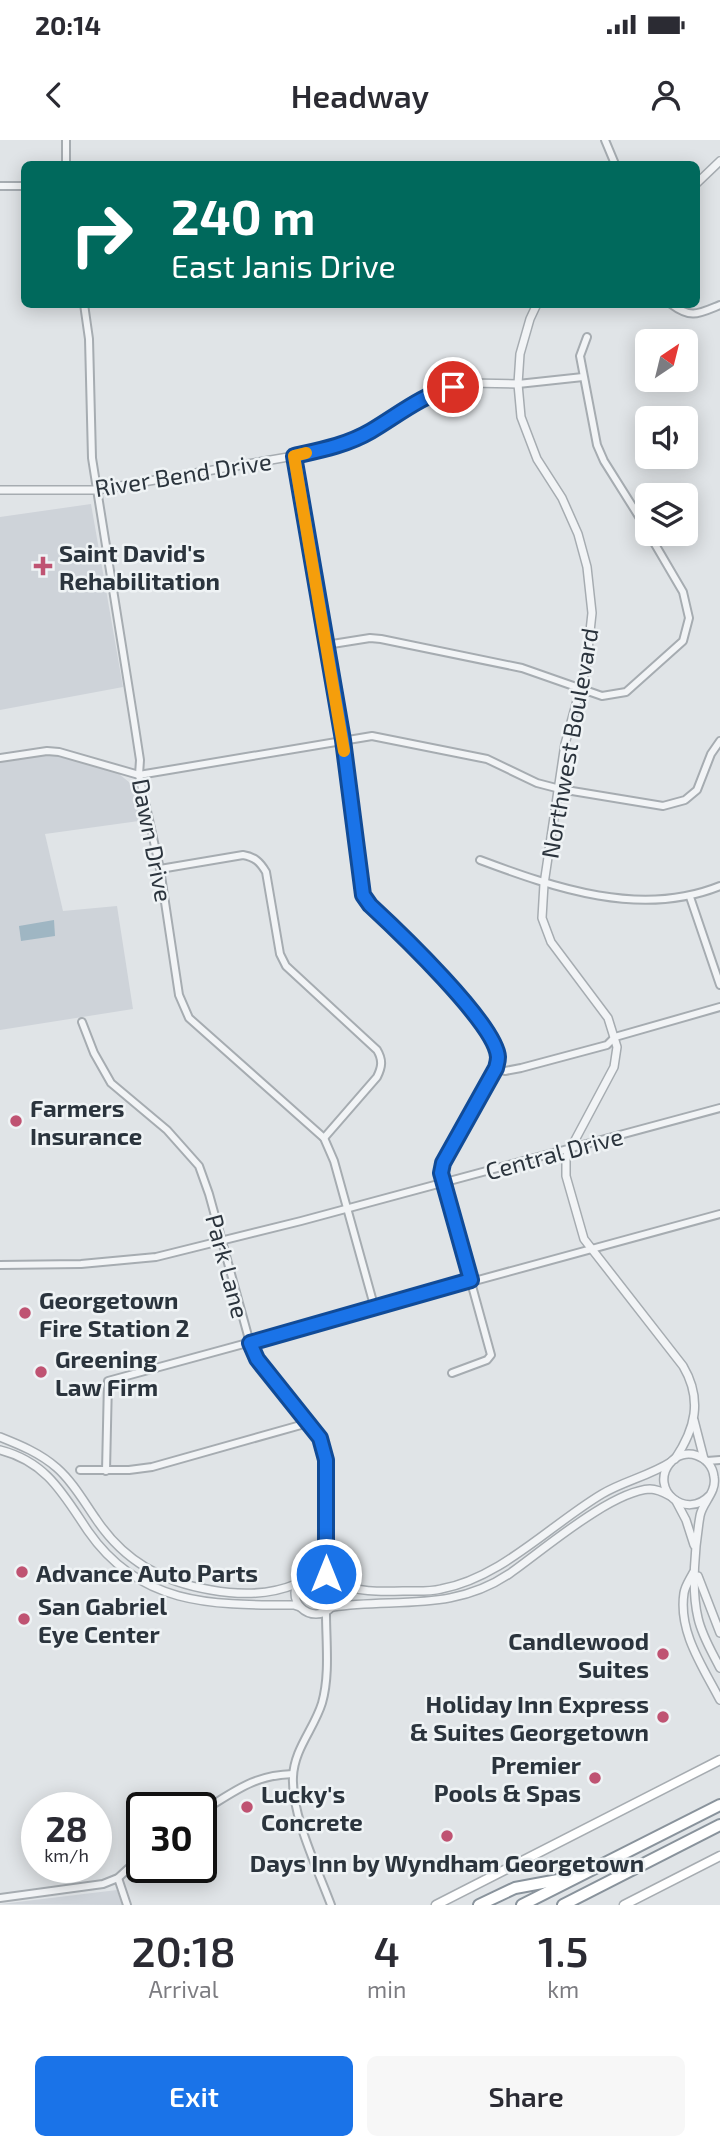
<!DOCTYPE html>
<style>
:root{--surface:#fff;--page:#f7f7f7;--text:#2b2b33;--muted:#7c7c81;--accent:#1a73e8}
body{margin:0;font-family:"Exo 2",sans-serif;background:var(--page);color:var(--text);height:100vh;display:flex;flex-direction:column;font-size:26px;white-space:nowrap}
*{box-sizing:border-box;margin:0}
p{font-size:23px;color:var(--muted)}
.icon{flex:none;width:38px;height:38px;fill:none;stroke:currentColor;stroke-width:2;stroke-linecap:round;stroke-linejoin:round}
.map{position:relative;height:1765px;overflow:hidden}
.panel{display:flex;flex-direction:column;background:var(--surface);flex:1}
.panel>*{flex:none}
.banner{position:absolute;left:21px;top:21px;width:679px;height:147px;border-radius:10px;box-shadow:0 4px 18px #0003;background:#00695c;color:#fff;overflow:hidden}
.needle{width:46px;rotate:35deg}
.fabs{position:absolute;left:635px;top:189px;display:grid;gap:14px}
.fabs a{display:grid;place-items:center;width:63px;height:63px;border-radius:10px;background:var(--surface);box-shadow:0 4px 18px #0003;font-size:35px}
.speed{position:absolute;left:21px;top:1652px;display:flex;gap:14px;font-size:35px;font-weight:700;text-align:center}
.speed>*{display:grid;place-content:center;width:91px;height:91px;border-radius:50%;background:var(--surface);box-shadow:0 4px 18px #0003;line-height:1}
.speed small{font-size:18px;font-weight:400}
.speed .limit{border:4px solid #111;border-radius:10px;background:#fff;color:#111}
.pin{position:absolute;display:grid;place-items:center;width:60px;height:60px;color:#fff;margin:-30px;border:4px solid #fff;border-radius:50%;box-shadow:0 2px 7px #0007}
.me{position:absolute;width:77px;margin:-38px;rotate:0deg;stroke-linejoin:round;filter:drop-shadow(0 0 5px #0008)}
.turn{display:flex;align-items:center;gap:24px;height:147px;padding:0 35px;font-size:32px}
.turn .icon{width:91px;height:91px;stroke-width:2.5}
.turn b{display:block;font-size:49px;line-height:60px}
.eta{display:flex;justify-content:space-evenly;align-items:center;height:119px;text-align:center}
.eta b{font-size:42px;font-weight:600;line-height:49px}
.primary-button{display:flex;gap:14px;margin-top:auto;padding:14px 35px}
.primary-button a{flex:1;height:80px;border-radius:10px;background:var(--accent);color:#fff;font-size:28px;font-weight:600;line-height:80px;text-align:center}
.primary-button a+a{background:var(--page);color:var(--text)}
.status{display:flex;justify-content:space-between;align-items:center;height:49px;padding:0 35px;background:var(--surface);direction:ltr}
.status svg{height:19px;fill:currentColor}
header{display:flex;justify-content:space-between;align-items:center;height:91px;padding:0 35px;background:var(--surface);font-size:32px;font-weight:600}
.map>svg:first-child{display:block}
.built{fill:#ced3d9}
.water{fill:#9fb6c3}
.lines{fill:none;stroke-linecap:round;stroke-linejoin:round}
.minor-casing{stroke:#a6acb1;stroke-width:10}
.tertiary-casing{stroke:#a6acb1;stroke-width:10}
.secondary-casing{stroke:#a6acb1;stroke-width:11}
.motorway-casing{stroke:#89939c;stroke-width:14}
.minor{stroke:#f2f4f6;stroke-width:6}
.tertiary{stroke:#f2f4f6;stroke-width:7}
.secondary{stroke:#fff;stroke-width:8}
.motorway{stroke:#fff;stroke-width:10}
.route-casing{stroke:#114b97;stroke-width:18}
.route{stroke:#1a73e8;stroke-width:12}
.slow{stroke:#f59e0b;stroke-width:12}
.poi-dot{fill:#bf5372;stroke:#eff3f5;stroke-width:2.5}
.labels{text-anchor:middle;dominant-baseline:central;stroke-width:5;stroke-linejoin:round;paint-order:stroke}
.street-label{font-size:24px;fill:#2b343d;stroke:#eff3f5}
.poi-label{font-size:24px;font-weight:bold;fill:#2b343d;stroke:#eff3f5;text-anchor:start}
</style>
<div class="status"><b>20:14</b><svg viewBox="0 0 49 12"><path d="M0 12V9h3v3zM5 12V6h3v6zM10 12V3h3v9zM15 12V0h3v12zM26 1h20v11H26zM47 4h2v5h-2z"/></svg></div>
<header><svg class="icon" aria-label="back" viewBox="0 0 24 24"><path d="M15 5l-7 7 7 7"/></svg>Headway<svg class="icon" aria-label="person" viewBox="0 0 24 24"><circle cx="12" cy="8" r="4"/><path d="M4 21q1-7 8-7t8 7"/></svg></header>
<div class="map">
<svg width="720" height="1765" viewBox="0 0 720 1765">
<rect width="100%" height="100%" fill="#e0e4e7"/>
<g class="built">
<path d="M91,364l32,183 -123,23v-193z"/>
<path d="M41,614l10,1 54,13 14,6 16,13 7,14 4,19 -101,14 18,77 54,-5 16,103 -133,21v-268z"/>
<path d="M117,1750l5,15 -121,-1z"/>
</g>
<path class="water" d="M54,780l1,16 -34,5 -2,-15z"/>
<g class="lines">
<g class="minor-casing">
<g id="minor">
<path d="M66,0v24"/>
<path d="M605,0l10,24"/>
<path d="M0,46h24"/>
<path d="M84,164l5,35 3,119 42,263 6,39 -1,15 21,94 19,126 10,23 135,120 10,23 41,148"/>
<path d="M671,164c20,15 27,10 49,1"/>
<path d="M587,197l-7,19 17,89 7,16 44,70"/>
<path d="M518,244l65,-7"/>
<path d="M294,316l49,284 20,155 7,10 58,55 37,45 30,44 3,8 -2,11 -53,95 -2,10 50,182 -4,5 -35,13"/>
<path d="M326,505l44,-7 11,1 141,29 80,28 24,-4 57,-51 6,-23 -6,-26 -34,-58"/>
<path d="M0,618l47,-7 12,1 80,23 233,-39 115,23 50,24 23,6 103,17 22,-6 12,-10 14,-36 9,-13"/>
<path d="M480,720c75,28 161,58 240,26"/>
<path d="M160,729l83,-14c12,2 17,7 23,17l14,82 6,12 91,84c6,10 5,17 0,27l-53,61"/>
<path d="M690,757l30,88"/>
<path d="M82,882l12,31 17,30 56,47 32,36 10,28 41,149 7,16 63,79 6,21 -1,115"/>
<path d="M496,928l9,3 16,-3 86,-23 8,-8 105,-30"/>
<path d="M0,1125l81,-1 75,-7 145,-36 419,-113"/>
<path d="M707,1321l13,-1"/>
<path d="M80,1330h49l23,-3 156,-44"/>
<path d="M106,1331l2,-90 612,-167"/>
<path d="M326,1473c0,29 4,62 -4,90 -8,26 -28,46 -29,74 -2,37 25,93 38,128"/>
<path d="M201,1672c33,-20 52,-37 92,-38"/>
<path d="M118,1738l9,27"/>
<path d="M0,1758l103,-14 15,-6 24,-22"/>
</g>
</g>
<g class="tertiary-casing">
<g id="tertiary">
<path d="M696,44l24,-23"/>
<path d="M537,164l-7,15 -10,35 -2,30 3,33 16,42 25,39 16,36 9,33 5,46 -6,55 -21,76 -21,140 -2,34 9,24 57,76 9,29 -3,20 -48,90v19l18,63 99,127c20,34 12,63 -8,93"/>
<path d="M0,350h97l197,-34 47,-10 29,-14 67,-41 32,-8 49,1"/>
<path d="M694,1280l10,39"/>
<path d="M0,1297c20,8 40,16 57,31 16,14 27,34 39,51 28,42 66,63 115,71 28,5 59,5 85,-6"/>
<path d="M0,1310c47,12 63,44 88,81 52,75 124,74 206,74l6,2"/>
<path d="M710,1355c-24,26 -61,-6 -40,-32 14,-17 42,-8 44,14 3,15 -12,26 -14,39 -5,30 -9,73 -2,102 4,18 14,34 22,50"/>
<path d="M676,1361l10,19 8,25"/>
<circle cx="316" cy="1453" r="21"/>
<path d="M693,1433c-3,6 -8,13 -9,20 -6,39 19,74 36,107"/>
<path d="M698,1436l22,57"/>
<path d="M334,1442c24,10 44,10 69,9 12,0 26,1 38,-2 60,-11 109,-64 161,-95 22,-13 47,-18 69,-32"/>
<path d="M333,1467c63,-9 120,5 176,-33 33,-23 102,-83 141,-85 7,0 13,3 20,7"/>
</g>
</g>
<g class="secondary-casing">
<g id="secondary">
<path d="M436,1765l284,-145"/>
<path d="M624,1765l96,-49"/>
</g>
</g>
<g class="motorway-casing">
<g id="motorway">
<path d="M479,1765l36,-17 54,-10"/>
<path d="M522,1765l198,-100"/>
<path d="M563,1765l157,-80"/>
</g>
</g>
<use href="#minor" class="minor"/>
<use href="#tertiary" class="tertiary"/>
<use href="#secondary" class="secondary"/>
<use href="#motorway" class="motorway"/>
</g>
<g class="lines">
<g class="route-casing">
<path id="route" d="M326,1434v-114l-6,-22 -63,-79 -7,-16 221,-63 -30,-107 2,-10 53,-95c1,-4 2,-7 2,-11 -2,-33 -101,-127 -128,-152l-7,-10 -20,-155 -49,-284c27,-6 53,-11 77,-25 27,-16 51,-36 82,-44"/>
</g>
<use href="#route" class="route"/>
<path class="slow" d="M306,313l-12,3 50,295"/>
</g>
<g class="poi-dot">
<path d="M39.5 415.5h7v7h7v7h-7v7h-7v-7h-7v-7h7z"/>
<circle cx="16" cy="981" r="7"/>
<circle cx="25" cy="1173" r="7"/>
<circle cx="41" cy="1232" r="7"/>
<circle cx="22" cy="1432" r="7"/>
<circle cx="24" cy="1479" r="7"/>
<circle cx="663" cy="1514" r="7"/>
<circle cx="663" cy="1577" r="7"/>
<circle cx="595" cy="1638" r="7"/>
<circle cx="247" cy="1667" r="7"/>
<circle cx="447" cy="1696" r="7"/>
</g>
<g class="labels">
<g class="street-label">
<text transform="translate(183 334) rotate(-9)">River Bend Drive</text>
<text transform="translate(569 603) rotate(-80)">Northwest Boulevard</text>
<text transform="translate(153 700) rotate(79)">Dawn Drive</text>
<text transform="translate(554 1013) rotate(-15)">Central Drive</text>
<text transform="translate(228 1126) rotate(75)">Park Lane</text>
</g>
<g class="poi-label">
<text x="59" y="412">Saint David's<tspan x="59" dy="28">Rehabilitation</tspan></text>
<text x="30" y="967">Farmers<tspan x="30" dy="28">Insurance</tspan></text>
<text x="39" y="1159">Georgetown<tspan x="39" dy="28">Fire Station 2</tspan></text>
<text x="55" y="1218">Greening<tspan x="55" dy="28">Law Firm</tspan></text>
<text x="36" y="1432">Advance Auto Parts</text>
<text x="38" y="1465">San Gabriel<tspan x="38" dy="28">Eye Center</tspan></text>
<text x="649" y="1500" text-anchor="end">Candlewood<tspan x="649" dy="28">Suites</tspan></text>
<text x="649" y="1563" text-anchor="end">Holiday Inn Express<tspan x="649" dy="28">&amp; Suites Georgetown</tspan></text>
<text x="581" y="1624" text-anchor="end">Premier<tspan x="581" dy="28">Pools &amp; Spas</tspan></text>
<text x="261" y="1653">Lucky's<tspan x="261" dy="28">Concrete</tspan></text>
<text x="447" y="1722" text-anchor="middle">Days Inn by Wyndham Georgetown</text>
</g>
</g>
</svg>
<div class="fabs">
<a><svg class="needle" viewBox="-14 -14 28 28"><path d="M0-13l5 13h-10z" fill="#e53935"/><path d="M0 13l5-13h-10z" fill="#7c7c81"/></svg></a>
<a><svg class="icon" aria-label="sound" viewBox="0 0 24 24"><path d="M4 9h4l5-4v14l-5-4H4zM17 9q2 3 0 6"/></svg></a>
<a><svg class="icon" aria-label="layers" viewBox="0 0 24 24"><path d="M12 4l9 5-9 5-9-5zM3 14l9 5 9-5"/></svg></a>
</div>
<div class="speed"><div>28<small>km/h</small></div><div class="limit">30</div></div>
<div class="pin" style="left:453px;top:247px;background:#d93025"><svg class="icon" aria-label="arrive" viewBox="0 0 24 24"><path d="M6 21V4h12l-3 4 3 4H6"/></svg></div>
<svg class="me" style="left:326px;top:1434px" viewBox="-20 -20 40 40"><circle r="17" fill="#1a73e8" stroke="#fff" stroke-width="3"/><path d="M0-11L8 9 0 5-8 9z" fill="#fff"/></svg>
<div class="banner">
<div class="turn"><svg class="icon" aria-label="right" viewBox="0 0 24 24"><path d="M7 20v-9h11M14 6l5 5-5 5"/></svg><div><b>240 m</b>East Janis Drive</div></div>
</div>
</div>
<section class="panel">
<div class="eta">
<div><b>20:18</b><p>Arrival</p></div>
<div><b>4</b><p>min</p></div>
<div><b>1.5</b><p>km</p></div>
</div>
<div class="primary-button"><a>Exit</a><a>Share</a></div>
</section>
